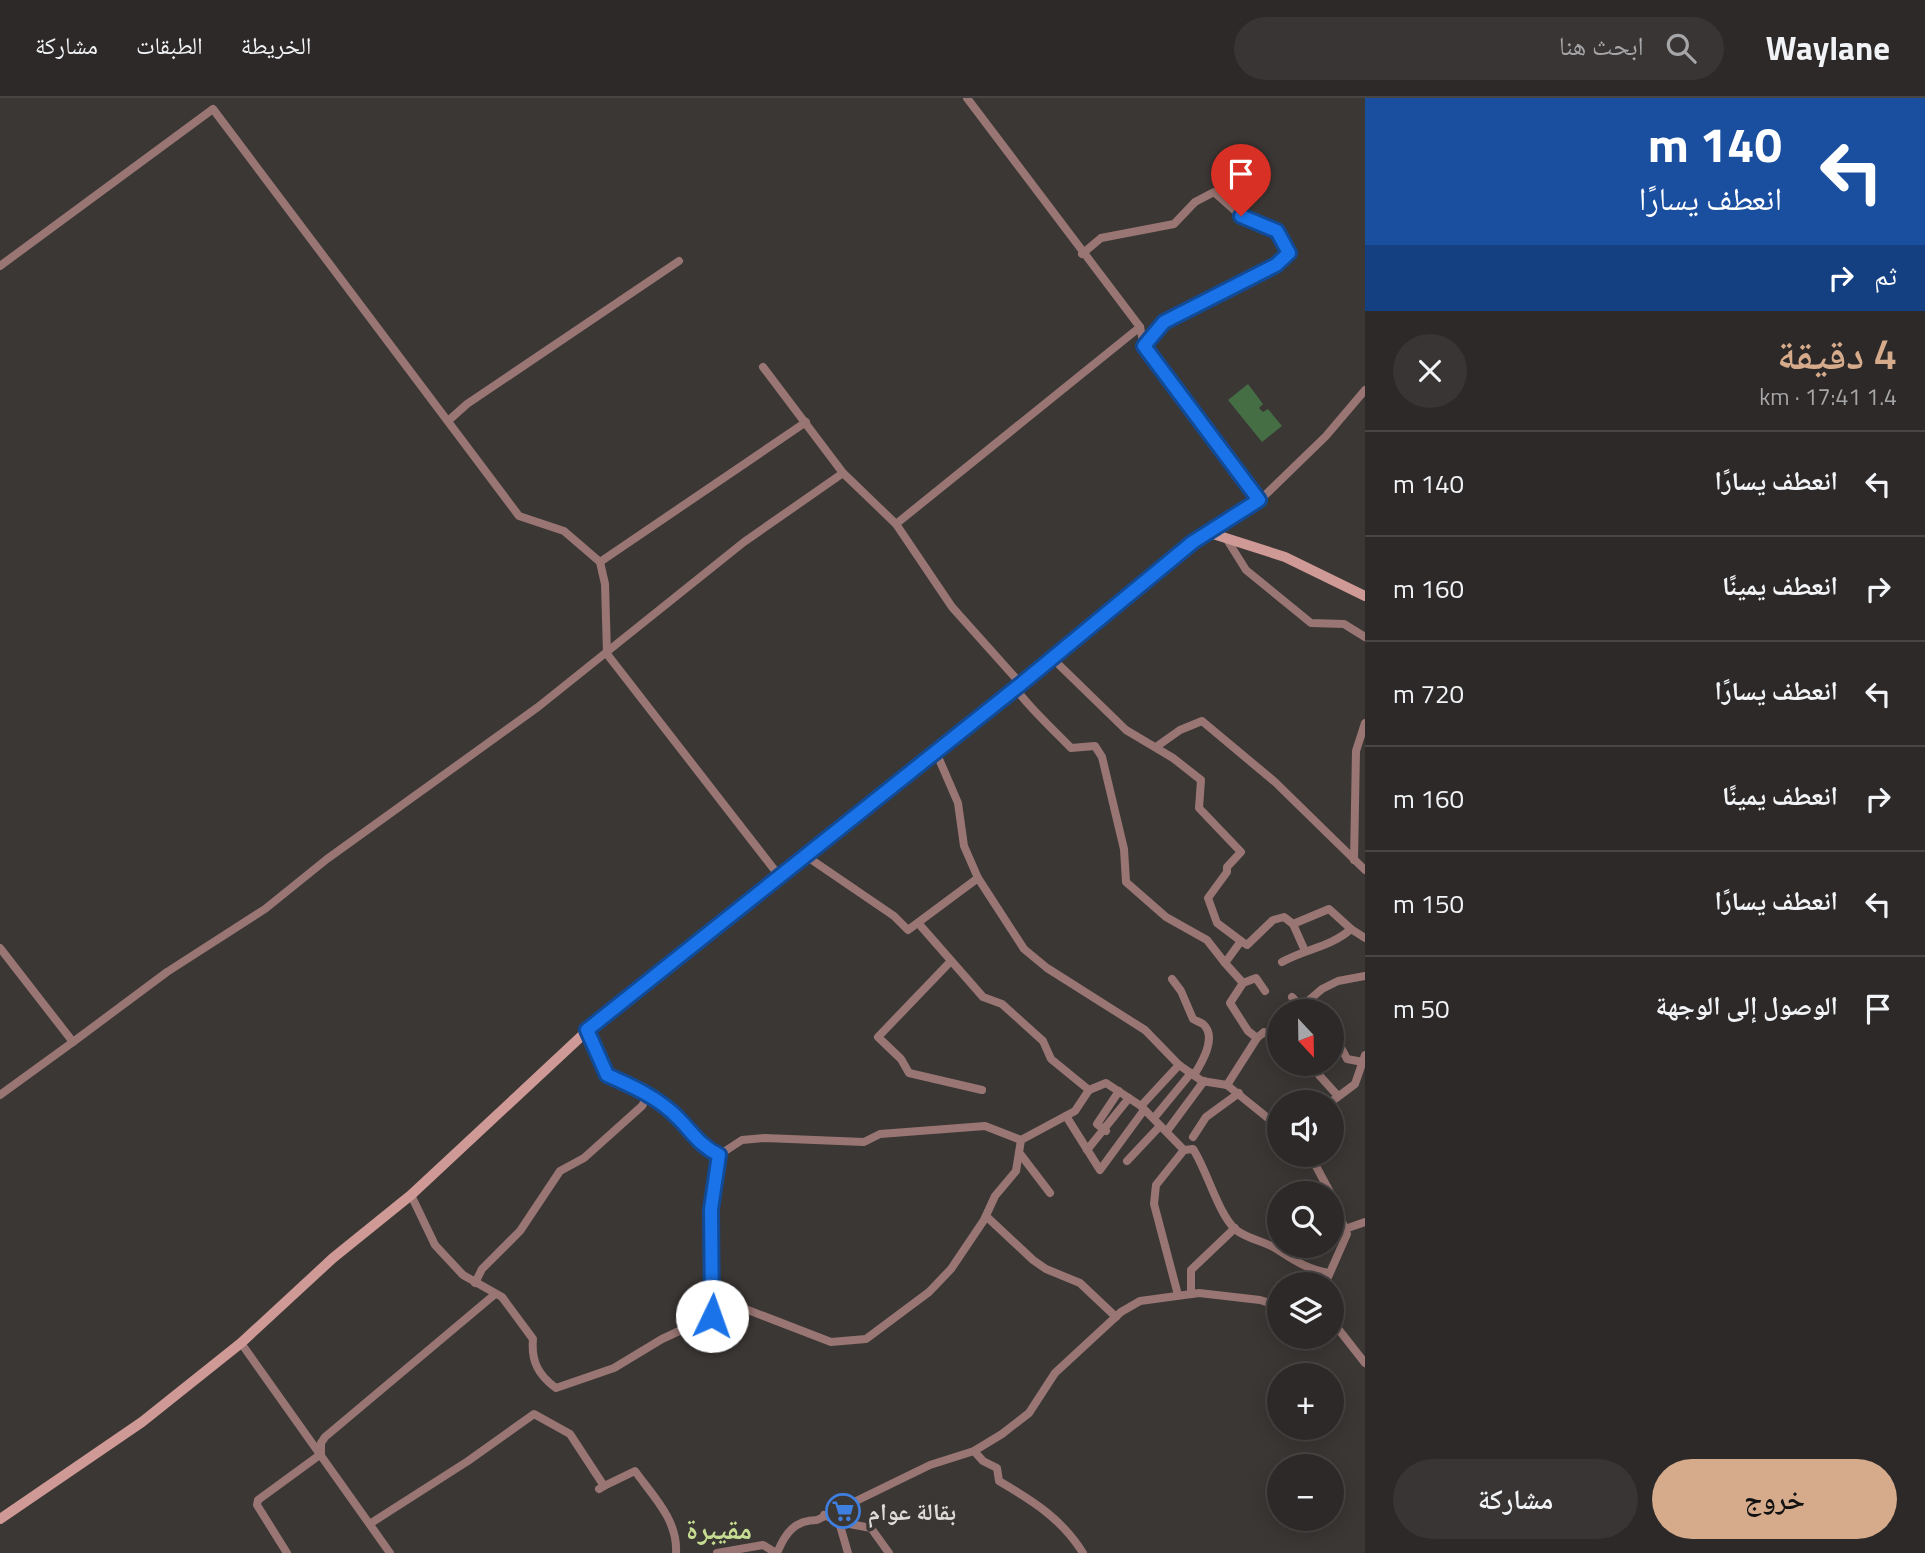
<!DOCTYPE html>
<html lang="ar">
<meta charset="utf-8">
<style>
:root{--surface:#2c2928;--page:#383534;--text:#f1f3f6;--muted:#a6a6a8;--line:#484545;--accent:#d6ab8b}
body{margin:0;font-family:"Titillium Web","Noto Naskh Arabic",sans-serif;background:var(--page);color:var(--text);direction:rtl;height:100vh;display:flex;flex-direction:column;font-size:26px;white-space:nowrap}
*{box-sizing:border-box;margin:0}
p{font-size:23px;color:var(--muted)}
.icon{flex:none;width:38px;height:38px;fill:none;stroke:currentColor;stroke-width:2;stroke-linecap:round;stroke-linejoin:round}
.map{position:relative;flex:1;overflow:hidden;direction:ltr}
.drawer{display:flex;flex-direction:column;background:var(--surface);width:560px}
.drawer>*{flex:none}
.banner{background:#1a4fa0;color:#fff;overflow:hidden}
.needle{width:46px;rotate:158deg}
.controls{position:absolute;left:1267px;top:901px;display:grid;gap:14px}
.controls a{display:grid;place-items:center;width:77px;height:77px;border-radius:50%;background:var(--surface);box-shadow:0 4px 18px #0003,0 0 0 2px var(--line);font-size:35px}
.pin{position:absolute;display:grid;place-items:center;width:60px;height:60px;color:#fff;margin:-72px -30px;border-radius:50% 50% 50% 0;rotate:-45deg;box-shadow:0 0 7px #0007}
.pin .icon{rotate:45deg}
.me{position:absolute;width:77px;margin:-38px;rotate:3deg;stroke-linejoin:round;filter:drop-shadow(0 0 5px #0008)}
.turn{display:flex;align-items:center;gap:24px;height:147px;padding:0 28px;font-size:32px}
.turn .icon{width:91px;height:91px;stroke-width:2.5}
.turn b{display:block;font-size:49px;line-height:60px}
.then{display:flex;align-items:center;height:66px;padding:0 28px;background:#0003;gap:14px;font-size:26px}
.round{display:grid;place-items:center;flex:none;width:74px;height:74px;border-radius:37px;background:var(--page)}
.overview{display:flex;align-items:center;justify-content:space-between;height:119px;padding:0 28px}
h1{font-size:42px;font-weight:600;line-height:52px;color:var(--accent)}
.button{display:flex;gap:14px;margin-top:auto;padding:14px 28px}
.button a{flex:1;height:80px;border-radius:42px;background:var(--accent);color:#111;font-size:28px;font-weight:600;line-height:80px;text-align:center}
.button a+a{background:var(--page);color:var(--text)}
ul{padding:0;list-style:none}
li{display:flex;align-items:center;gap:21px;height:105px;padding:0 28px;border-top:2px solid var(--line)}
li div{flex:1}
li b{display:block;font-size:26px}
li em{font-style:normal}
header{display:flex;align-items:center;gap:42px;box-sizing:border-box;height:98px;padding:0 35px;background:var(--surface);border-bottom:2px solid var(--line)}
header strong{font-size:33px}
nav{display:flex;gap:38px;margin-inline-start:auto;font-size:24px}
.search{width:490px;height:63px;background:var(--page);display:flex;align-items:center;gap:18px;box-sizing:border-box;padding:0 24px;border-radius:38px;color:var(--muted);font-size:26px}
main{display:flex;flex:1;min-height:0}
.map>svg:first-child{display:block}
.green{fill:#456e45}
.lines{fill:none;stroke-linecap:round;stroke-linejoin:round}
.street{stroke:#997673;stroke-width:8}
.secondary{stroke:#cf9995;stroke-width:10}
.route-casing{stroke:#114b97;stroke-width:18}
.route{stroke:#1a73e8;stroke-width:12}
.labels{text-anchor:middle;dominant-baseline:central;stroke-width:7;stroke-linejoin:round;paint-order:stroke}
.poi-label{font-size:24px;font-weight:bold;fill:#dedbda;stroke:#3b3735;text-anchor:start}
.quarter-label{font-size:28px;font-weight:bold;fill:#c6dc91;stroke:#3b3735}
</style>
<header>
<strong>Waylane</strong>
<div class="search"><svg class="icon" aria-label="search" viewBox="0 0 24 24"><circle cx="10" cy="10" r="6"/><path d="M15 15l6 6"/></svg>ابحث هنا</div>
<nav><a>الخريطة</a><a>الطبقات</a><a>مشاركة</a></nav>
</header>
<main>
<section class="drawer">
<div class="banner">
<div class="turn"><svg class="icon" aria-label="left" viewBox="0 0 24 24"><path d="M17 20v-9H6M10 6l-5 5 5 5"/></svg><div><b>140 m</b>انعطف يسارًا</div></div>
<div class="then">ثم<svg class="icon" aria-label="right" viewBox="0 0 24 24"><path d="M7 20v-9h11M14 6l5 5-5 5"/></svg></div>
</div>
<div class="overview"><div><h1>4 دقيقة</h1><p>1.4 km · 17:41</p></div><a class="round"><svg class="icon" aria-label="close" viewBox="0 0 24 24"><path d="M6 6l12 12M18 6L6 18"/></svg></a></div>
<ul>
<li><svg class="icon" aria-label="left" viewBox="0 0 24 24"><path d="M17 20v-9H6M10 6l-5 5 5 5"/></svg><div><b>انعطف يسارًا</b></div><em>140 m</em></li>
<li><svg class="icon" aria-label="right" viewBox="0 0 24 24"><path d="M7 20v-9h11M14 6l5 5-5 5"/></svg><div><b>انعطف يمينًا</b></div><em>160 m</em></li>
<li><svg class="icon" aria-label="left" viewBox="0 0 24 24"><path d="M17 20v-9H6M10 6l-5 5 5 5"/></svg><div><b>انعطف يسارًا</b></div><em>720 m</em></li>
<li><svg class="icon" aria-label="right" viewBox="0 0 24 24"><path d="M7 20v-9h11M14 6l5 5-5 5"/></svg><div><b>انعطف يمينًا</b></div><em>160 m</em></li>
<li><svg class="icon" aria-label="left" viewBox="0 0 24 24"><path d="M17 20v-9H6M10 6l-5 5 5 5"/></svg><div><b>انعطف يسارًا</b></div><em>150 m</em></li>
<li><svg class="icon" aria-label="arrive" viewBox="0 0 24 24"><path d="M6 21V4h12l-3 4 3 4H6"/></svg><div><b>الوصول إلى الوجهة</b></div><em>50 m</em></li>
</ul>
<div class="button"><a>خروج</a><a>مشاركة</a></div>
</section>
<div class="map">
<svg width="1365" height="1455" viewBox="0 0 1365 1455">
<rect width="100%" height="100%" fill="#3b3735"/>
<path class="green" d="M1248,286l15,20 -4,4 4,4 5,-3 14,17 -20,16 -34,-42z"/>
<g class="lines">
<g class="street">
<path d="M967,0l173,229 4,19 115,155"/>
<path d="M1082,156l19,-16 73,-14 21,-22 19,-10 27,24 36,15 12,22 -13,12 -112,57 -20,24"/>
<path d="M0,168l213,-157 306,407 45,15 36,31 5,22 2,70 173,223"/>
<path d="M763,269l80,106 53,51 56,83 69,77"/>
<path d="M448,323l19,-17 212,-143"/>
<path d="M896,426l244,-197"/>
<path d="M1210,435l49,-32 67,-65 39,-46"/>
<path d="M1226,440l20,32 65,53 33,1 21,13"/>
<path d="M600,464l206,-140"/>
<path d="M1052,560l74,72 47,28 28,22 -2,28 42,44 -14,15v5l-19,26 9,25 24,18 -16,22 18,20 -13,20 18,28 9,7 -30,47"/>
<path d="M1015,590c17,23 36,39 56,60l24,-2 7,11 22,92 2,33 40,35 41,23 18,23"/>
<path d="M1156,649l24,-17 22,-9 73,61 90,88"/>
<path d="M806,758l88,60 14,14 70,-52 -14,-32 -6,-43 -22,-51"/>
<path d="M1354,762l2,-109 9,-28"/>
<path d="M978,780l46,71 23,19 98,62 34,35 23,16 25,4 52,42"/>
<path d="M919,826l64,73 19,7 41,37 8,18 38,31 17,-7 35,23 43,44 -28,35 -2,19 24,91"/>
<path d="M1241,843l6,4 26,-25 11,-3 9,7"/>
<path d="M0,850l73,94 -73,53"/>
<path d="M1305,853l-12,-27 36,-15 22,20"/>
<path d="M950,864l-72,75 23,22 8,14 73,17"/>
<path d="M1282,864c23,-13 49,-15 69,-33l14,9"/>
<path d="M1172,881l9,12 12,28c3,2 7,3 10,5 15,13 -2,40 -9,51"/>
<path d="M1243,885l13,-5 9,13"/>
<path d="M1292,899l9,10 21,-18 16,-8 27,-5"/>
<path d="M588,932l19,45c25,11 52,23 71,43 14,14 23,28 41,37"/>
<path d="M1332,932l15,29 16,3"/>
<path d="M1257,940l7,-6 15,10"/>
<path d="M73,944l94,-70 98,-63 62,-50 211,-152 206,-165 99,-69"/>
<path d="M1309,966l29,32"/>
<path d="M1331,1004l24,-18 10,-29"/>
<path d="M1141,1008l38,-41"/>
<path d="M1066,1018l34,54 44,-60"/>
<path d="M1154,1020l37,-45"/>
<path d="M1106,1033l-9,-7 22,-33"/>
<path d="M1167,1033l37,-50"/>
<path d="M1193,1039l13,-20 33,-24"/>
<path d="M1087,1052l42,-52"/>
<path d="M1184,1052l9,-1c14,21 25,65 43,81 12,9 27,11 39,18 19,12 31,21 54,25"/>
<path d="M1021,1057l29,38"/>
<path d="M1310,1057l21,39"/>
<path d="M1127,1063l33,-35"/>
<path d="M411,1097l24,50 28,30 39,22 31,42c-2,22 5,36 23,49l58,-20 48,-29 73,-34 96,37 35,-3 63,-47 22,-23 33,-49 11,-24 21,-25 5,-31 54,-29 14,-21"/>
<path d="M986,1118l47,44 13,9 34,14 36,34"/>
<path d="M1345,1131l20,-7"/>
<path d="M475,1185l7,-14 38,-38 40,-60 24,-13 58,-52 6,-11"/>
<path d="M1325,1186l22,-50 -15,-38"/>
<path d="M1191,1196v-24l44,-42"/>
<path d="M712,1218l-1,-107 8,-54 23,-15 23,-2 99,4 16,-8 105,-8 36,14"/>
<path d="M1332,1223l33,42"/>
<path d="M241,1245l149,210"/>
<path d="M974,1353l9,10 14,7 2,13c34,20 63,38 84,72"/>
<path d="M604,1388l31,-15c18,25 43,49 41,82"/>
<path d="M824,1417l15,7 32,6 18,25"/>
<path d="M839,1424l9,31"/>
<path d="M371,1425l97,-62 66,-47 36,20 34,52 -5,3"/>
<path d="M287,1455l-30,-48 1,-5 63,-46v-11l4,-6 169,-142"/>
<path d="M717,1455l46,-8 13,8"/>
<path d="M777,1455c8,-19 17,-33 40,-33l113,-55 44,-14 28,-17 27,-21 26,-40 66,-61 19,-11 59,-8 61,7 19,6"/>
</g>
<path class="secondary" d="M0,1421l142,-97 99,-79 92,-85 78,-63 177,-165 433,-346 172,-142 17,-9 75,24 80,39"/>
</g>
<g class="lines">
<g class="route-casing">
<path id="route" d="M712,1218l-1,-107 8,-54c-19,-9 -27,-23 -41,-37 -19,-20 -46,-32 -71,-43l-20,-45 434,-346 172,-142 66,-42 -115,-154 20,-24 112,-57 13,-12 -12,-22 -36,-15"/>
</g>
<use href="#route" class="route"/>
</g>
<defs>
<g id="supermarket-ring" transform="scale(1.75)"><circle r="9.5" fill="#3b3735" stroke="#3f7fe0" stroke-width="1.5"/><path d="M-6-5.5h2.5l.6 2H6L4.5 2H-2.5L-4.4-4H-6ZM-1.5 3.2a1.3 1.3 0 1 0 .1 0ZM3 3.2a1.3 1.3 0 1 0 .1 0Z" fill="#3f7fe0"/></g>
</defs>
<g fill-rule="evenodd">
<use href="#supermarket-ring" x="843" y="1413"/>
</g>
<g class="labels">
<g class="poi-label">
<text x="868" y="1413">بقالة عوام</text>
</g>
<g class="quarter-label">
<text x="719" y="1430">مقيبرة</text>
</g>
</g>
</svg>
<div class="controls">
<a><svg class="needle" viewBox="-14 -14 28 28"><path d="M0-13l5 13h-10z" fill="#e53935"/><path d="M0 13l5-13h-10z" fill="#a6a6a8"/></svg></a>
<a><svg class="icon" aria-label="sound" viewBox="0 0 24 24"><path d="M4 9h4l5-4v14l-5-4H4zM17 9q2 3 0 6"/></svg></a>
<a><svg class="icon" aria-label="search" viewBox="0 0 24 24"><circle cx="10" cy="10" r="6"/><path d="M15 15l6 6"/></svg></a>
<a><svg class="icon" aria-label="layers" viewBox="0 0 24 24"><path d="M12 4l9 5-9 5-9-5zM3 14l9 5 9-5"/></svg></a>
<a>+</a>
<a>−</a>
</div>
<div class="pin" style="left:1241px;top:118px;background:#d93025"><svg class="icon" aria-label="arrive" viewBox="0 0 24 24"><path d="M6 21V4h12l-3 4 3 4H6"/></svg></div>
<svg class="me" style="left:712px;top:1218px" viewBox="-20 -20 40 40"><circle r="19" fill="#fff"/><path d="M0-13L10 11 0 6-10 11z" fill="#1a73e8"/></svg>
</div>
</main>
